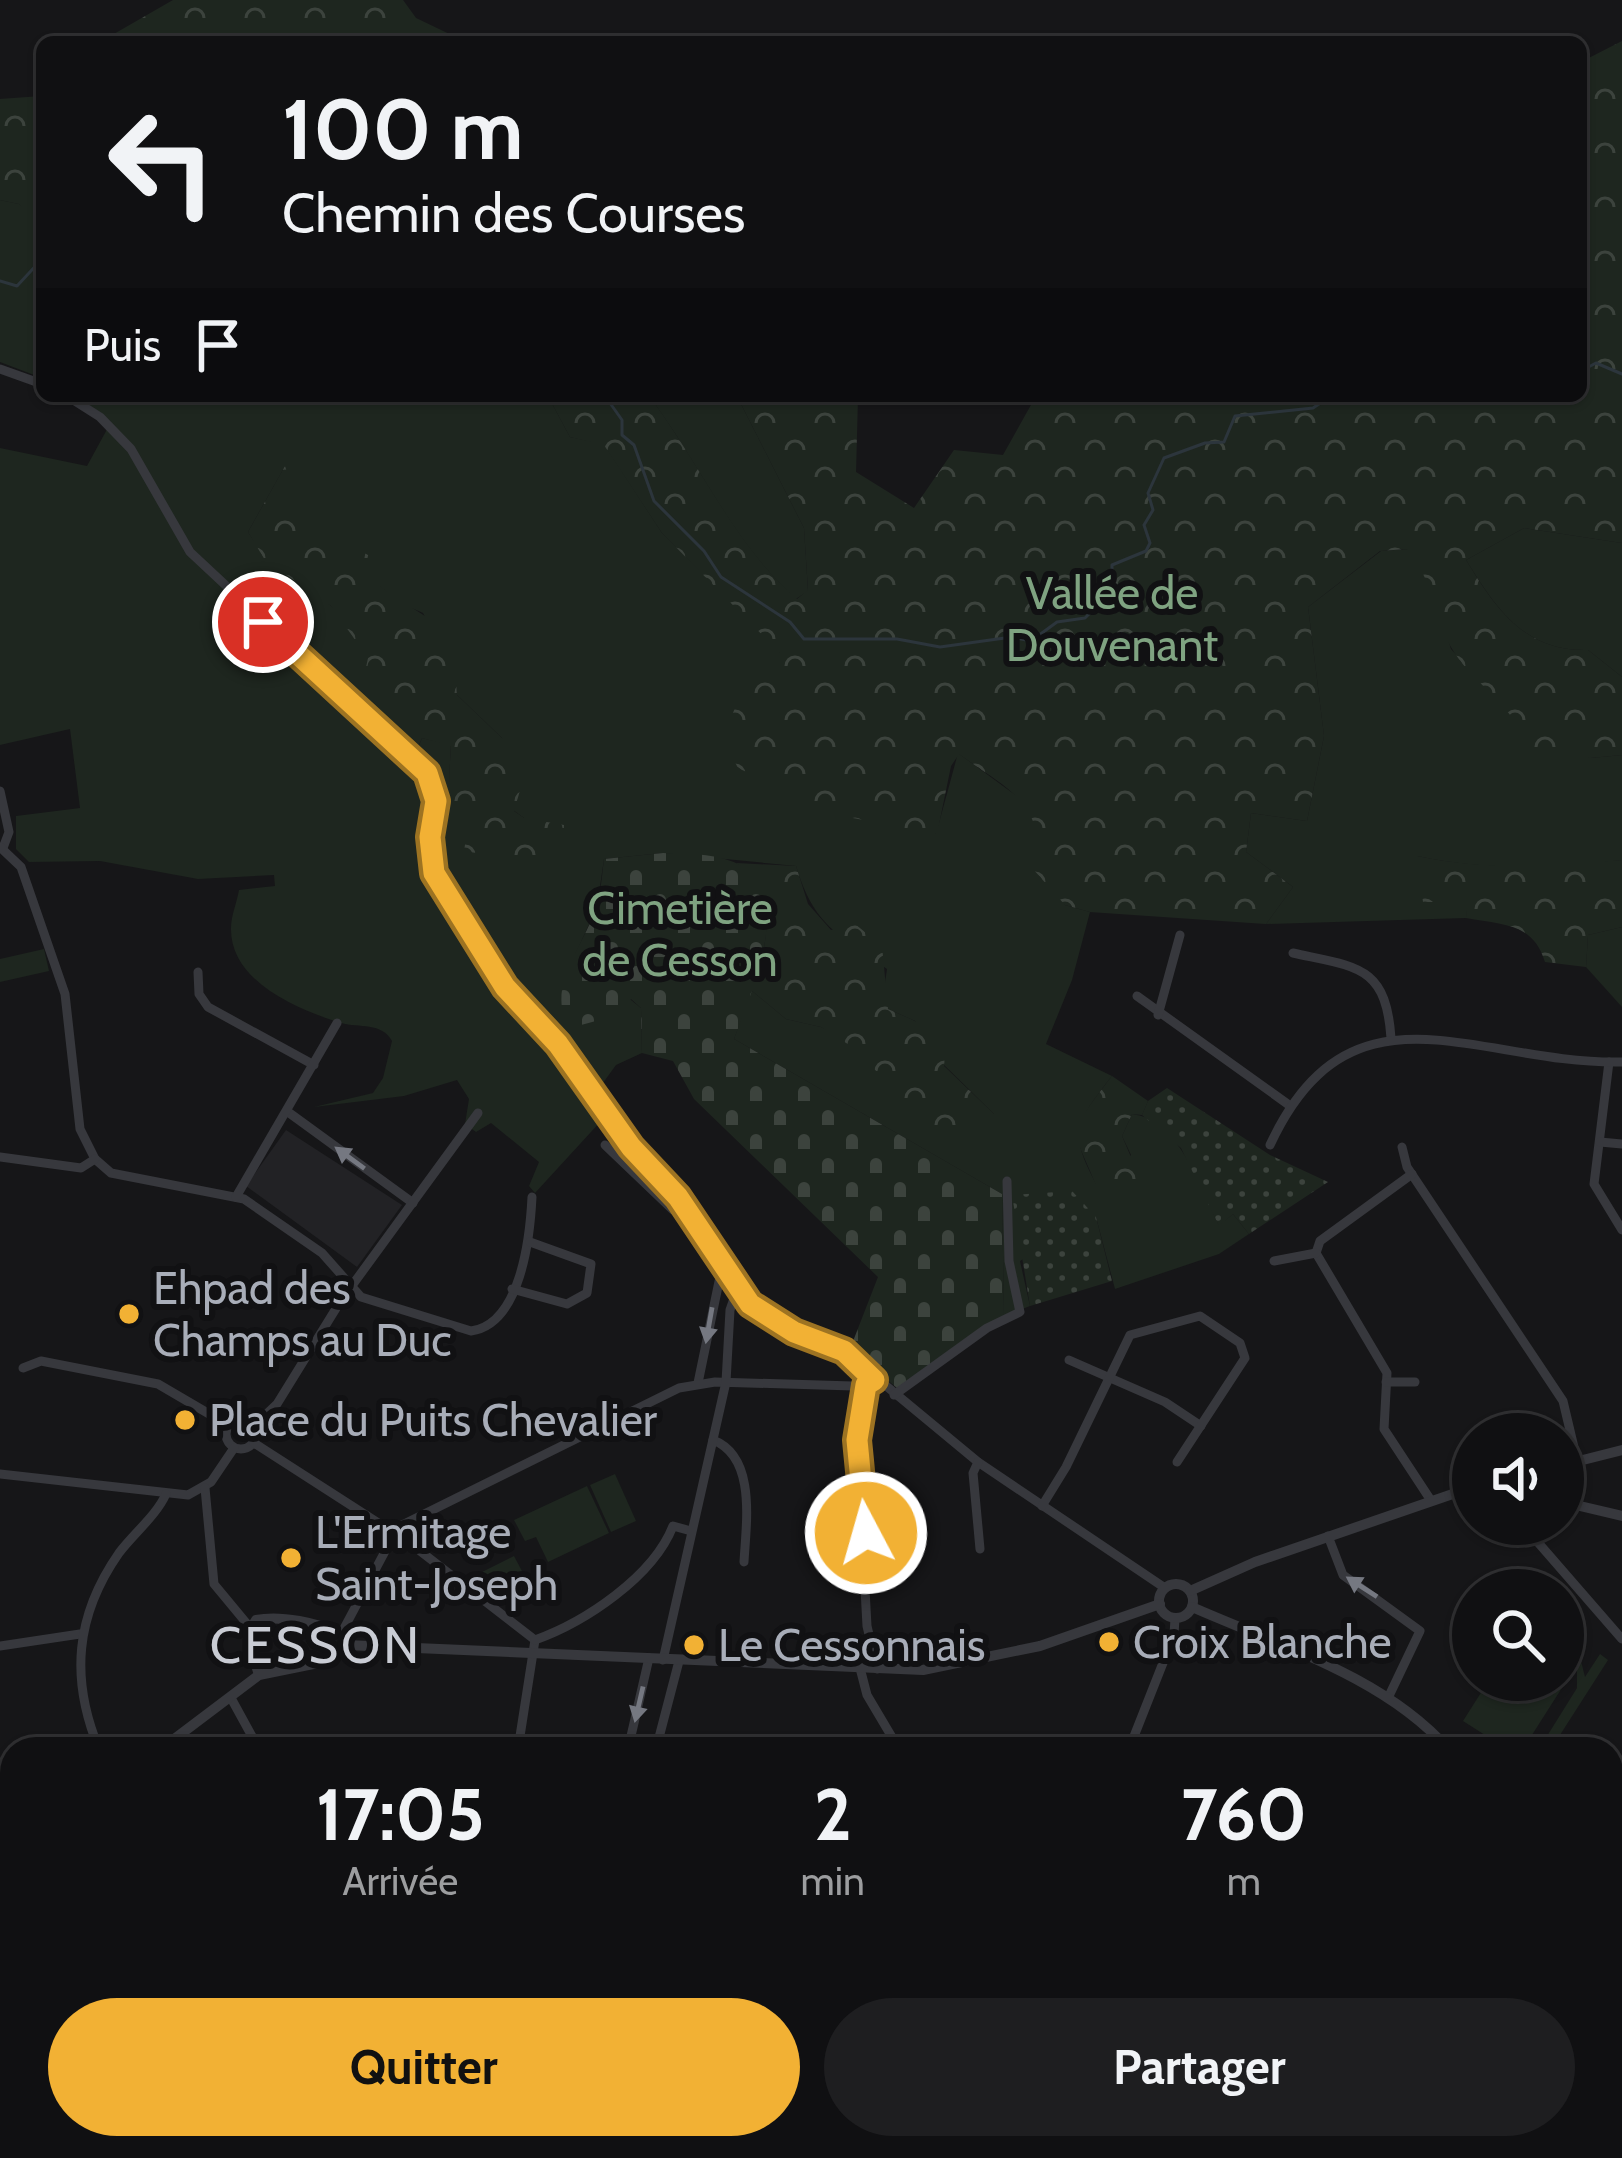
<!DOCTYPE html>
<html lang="fr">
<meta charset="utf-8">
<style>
:root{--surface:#101012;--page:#1e1e20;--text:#f1f3f6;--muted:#9c9d9f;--line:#303032;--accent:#f2b134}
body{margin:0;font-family:Cabin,sans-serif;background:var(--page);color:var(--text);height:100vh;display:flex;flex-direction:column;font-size:45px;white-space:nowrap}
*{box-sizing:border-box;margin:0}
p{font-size:39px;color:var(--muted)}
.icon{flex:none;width:66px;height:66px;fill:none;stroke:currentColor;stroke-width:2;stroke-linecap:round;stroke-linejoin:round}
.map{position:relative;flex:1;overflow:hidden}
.details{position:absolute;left:0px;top:1737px;width:1623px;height:423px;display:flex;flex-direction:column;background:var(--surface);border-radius:36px 36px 0 0;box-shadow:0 3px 9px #0004,0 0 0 3px var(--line)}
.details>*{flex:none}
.hud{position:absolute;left:36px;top:36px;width:1551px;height:366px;border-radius:18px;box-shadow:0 3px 9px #0004,0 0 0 3px var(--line);background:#101012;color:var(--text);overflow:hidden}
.fabs{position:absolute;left:1452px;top:1413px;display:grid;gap:24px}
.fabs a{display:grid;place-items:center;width:132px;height:132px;border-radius:50%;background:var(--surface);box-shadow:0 3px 9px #0004,0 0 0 3px var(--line);font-size:60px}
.pin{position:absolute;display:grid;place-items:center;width:102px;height:102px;color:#fff;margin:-51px;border:6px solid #fff;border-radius:50%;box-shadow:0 3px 12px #0007}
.me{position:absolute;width:132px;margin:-66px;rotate:354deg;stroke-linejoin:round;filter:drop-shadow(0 0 9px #0008)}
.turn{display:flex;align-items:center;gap:42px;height:252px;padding:0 48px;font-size:54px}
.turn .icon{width:156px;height:156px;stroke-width:2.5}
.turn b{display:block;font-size:84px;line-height:102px}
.then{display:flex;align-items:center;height:114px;padding:0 48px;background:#0003;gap:24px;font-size:45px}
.eta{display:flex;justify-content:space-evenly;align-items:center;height:204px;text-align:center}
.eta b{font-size:72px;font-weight:700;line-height:84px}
.primary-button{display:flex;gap:24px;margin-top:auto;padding:24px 48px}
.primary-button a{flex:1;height:138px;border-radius:72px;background:var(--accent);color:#111;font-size:48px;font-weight:700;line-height:138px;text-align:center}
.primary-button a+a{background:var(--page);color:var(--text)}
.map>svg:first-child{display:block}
.built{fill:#222225}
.grass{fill:#1e261f;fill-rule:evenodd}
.forest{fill:url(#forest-crowns)}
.cemetery{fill:url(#cemetery-stones)}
.garden{fill:url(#garden-dots)}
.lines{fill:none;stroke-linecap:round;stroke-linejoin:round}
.stream{stroke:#2c353c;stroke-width:3}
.minor{stroke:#37383d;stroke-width:9}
.tertiary{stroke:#37383d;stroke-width:10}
.oneway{fill:#757881}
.route-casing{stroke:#9d7322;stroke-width:30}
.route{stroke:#f2b134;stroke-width:21}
.poi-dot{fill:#f2b134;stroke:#111113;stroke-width:4.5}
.labels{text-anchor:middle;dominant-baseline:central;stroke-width:12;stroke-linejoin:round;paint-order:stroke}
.park-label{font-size:45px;fill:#7fa381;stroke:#111113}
.poi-label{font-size:45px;fill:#a8adb8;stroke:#111113;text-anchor:start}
.quarter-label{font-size:51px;letter-spacing:3px;fill:#c9ccd4;stroke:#111113}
</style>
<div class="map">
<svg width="1622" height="2158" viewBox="0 0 1622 2158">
<defs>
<pattern id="forest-crowns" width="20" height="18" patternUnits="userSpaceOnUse" patternTransform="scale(3)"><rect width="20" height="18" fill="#1e261f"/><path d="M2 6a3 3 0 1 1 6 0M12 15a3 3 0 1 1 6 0" fill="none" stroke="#3c433d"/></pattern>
<pattern id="cemetery-stones" width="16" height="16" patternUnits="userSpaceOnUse" patternTransform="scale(3)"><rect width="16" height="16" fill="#1e261f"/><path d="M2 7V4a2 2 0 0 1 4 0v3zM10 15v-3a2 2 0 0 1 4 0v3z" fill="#3c433d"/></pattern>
<pattern id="garden-dots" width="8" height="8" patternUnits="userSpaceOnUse" patternTransform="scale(3)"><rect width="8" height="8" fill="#1e261f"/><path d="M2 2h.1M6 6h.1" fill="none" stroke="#3c433d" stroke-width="1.8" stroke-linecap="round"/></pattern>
</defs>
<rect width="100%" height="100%" fill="#161618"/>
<path class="built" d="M286,1130l116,75 -45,62 -111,-81z"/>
<g class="grass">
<path d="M0,200l19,4 23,22v152l-42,-16z"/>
<path d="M77,396h471l22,41 34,7 58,89 111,111 163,190 22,-81 71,52 36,100 25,7 -18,68 -26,64 66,32c-38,49 -44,57 -13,113l32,-34 -9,-19 10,-22c47,5 69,75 87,111l14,-11 16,20 -30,20 -104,35 -19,-72 -76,44 10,45 -26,10 -2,-122 -268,-155 17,-49 35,29 35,8 173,87 -50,-49 -29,-44 -27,-12 -5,-13 4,-27c-49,-35 -73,-43 -91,-103l-133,-13 -59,6 -7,48 -22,48 66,53 1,45 -26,12 -16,22 13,21 -78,85 -6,-7 10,-24 -48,-39 -15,9 -11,-8 4,-25 -12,-19 -53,16 -90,11 59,-14 10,-15 9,-37c-10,-19 -33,-13 -51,-18 -42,-13 -111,-41 -110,-95 0,-12 6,-26 8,-38l36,-4 -1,-11 -76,4 -98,-18 -71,1 -13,-13v-33l64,-8 -10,-79 -70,16v-297l87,18 24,-44zM284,468l11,33 21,33 84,69 23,10 32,62 2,20 45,43 11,72 11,8 -75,-36 2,-37 -29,-7 -5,12c-25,-46 -48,-108 -86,-144 -32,-30 -58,-33 -83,-74z"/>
<path d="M649,396h88l67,132 4,63 -12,8c-62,-54 -97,-137 -147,-203z"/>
<path d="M1524,528l98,15v134l-34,-27c-64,2 -92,-42 -122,-90z"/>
<path d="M1408,549l22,30 21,70 70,74 69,35 32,-3v105c-71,8 -134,11 -205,-4l51,46 -2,16 -200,6 27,-37 -47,-35 5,-39 56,8 17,-85 -16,-129 73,-56z"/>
<path d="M1622,927v80l-36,-40 2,-32z"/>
<path d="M44,949l5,22 -49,11v-23z"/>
<path d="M615,1474l21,47 -25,11 -21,-47z"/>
<path d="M587,1486l22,47 -61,29 -12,-25 -11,4 -11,-21z"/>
<path d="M514,1556l9,17 -37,18 -16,-13z"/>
<path d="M1563,1634l16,19 6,24 15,-23 8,6 -57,89h-12l38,-61v-16z"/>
<path d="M1563,1662l11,7 -51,80h-16l-44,-28 26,-41h74z"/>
<path d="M1622,1992v140l-11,10v-144z"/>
</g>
<g class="forest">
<path d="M173,0h230l13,18 50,24h-366z"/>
<path d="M1622,41v502l-98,-15 -58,32c30,49 59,92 122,90l34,27v78l-32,3 -64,-9c-9,-43 -49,-61 -72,-97 -21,-33 -17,-66 -47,-103l-27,2 -72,56 16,129 -17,85 -56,-8 -5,39 47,35 -27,37 -176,-12 -25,-7 -32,-36c17,-65 -28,-81 -74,-115l-8,12 -14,68 -100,-19 -99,-47 -15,-29 25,-65 32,-21 -118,-120 -58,-88 -34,-8 -22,-41h101c49,64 88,153 148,203l11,-9 -4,-62 -67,-132h121l-2,76 58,36 40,-58 49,5 33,-59h545v-334z"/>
<path d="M42,96v130h-5l-18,-22 -19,-4v-101z"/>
<path d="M285,466c12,41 25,65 61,88l13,-4 27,15 -7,20c24,22 70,35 76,71 2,13 1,27 2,39l71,68 -14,48 10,7 40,7 -1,36h-37l-62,-10 4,-25c-26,-20 -18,-51 -17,-80l-29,-8 -6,13 -55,-60 7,-33 -37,-52 -66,-46 -17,-28z"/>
<path d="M1417,856c71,15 133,10 205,4v67l-34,8 -2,32 -41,-5c-12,-40 -43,-37 -79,-44l1,-16h-44z"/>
<path d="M736,863l60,3 12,38 23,26 24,-6 27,22 6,63c27,12 61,23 56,57l50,48 -1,18 -62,-4 -77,-80 -33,-21 -35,-8 -35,-29c17,-38 29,-103 -15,-127z"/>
<path d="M1112,1076l36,25 -6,14 -10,-1 -10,22 17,40 -12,16 -27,3c-26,-69 -38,-54 12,-119z"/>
<path d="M1622,2132v26h-95l10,-10h74z"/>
<path d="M1101,2148h165l1,7 -167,3z"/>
</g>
<path class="cemetery" d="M663,853c25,1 52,0 75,11 60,29 11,133 -4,175l268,155 2,122 -107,72 -47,-39 28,-72 -184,-178 -21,-38 -31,-8 -1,-45 -10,-9 -13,16 -48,13c-26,-39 14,-82 26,-120 5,-15 6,-33 8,-49z"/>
<g class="garden">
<path d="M1167,1088l103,67 58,27 -79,52 -16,-20 -14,12 -38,-78 -39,-33 6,-14z"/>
<path d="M1072,1191l24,26 16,64 -82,25 -18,-111z"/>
</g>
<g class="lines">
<g class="stream">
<path d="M0,281l17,5 25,-27"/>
<path d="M1581,371l15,-8 26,11"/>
<path d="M605,396l17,24v15l12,10 20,56 50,50 17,26 69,45 14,17h93l43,8 72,-10 19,4 26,-19 28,-4 6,-6 -1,-16 22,-17v-14l34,-14 4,-8 -6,-18 9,-15 -5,-17 16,-35 41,-15 19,-1 11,-26 78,-8 18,-12"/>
</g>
<g class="minor">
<path d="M0,369l42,15"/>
<path d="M67,396l33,21 31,32 59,103 237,221 9,28 -6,36 4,36 24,45 47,69 70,78 56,82 47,50 59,93 27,25 80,36 134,111 187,126"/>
<path d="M0,791l9,41 -6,16"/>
<path d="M0,847l21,20 44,127 15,135 15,30 16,14 133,26 78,54 39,44 110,34c50,-7 59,-94 61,-134"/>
<path d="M1293,953c64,14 93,12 98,85"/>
<path d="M198,972l1,22 9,13 106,58"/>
<path d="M1137,996l152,109"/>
<path d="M1158,1015l22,-80"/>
<path d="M1609,1062l-15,122 28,46"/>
<path d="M288,1112l125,91"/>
<path d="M1600,1142l22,2"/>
<path d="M605,1145l68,65 18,6"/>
<path d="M1270,1145c81,-174 207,-80 352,-83"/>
<path d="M1402,1147l5,20 156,234 14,59"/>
<path d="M0,1157l81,11 14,-9"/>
<path d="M1412,1174l-92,67 -4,12 71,120 -3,56 46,70"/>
<path d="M236,1197l101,-174"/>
<path d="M1274,1261l42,-8"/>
<path d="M512,1289l55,15 20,-11 4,-29 -61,-22"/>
<path d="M1069,1360l96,42 36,24"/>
<path d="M23,1368l18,-7 117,23 70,41"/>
<path d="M1386,1382h29"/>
<path d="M698,1383l24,-116"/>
<path d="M866,1385l-9,55 10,186 10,43"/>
<path d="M894,1395l93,-67 33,-16 -11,-51 -2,-80"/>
<circle cx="241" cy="1434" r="15"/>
<path d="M254,1426l23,-22 63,-102 138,-189"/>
<path d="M713,1440c44,17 33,84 31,122"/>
<path d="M254,1443l157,101 124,96 -17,109"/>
<path d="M978,1462l-5,11 7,76"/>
<path d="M0,1474l188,21 23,-13 23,-34"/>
<path d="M205,1488l9,96 34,41"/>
<path d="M1042,1506l24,-39 64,-132 70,-19 40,27 5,15 -68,104"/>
<path d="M1522,1524l100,115"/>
<path d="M1328,1536l15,39 77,56 -32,67"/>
<path d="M341,1634l57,-107 281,-139 36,-6 138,4 21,-6"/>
<path d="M535,1640c50,-18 118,-63 138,-114l18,5"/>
<path d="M0,1646l80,-12"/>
<path d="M663,1660l63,-278 4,-72 7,-20"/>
<path d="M860,1668l7,27 32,54"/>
<path d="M231,1698l28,51"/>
<path d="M99,1749c-29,-70 -24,-133 20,-196 15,-20 37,-37 47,-59"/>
<path d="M628,1749l21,-91"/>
<path d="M656,1749l23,-88"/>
<path d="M1129,1749l45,-114 1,-17"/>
<path d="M0,1782l12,11"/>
<path d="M0,1899l12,7"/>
<path d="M262,2148l10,10"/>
<path d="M635,2148l26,10"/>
<path d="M843,2148l4,10"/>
<path d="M1013,2148l22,10"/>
<path d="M0,2151l22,7"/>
<path d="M381,2158l3,-10"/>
<path d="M507,2158l5,-10"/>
<path d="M574,2158l4,-10"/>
<path d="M749,2158l26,-10"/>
<path d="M1004,2158l3,-10"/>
<path d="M1052,2158l3,-10"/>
<path d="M1362,2158l16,-10"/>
<path d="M1455,2158l17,-10"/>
</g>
<g class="tertiary">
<path d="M1563,1465l59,-15"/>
<path d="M1563,1502l59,14"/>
<circle cx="1176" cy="1601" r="17"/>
<path d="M1190,1591l65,-29 218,-75"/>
<path d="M1192,1607c86,38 193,70 256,142"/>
<path d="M259,1675l-12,-40 9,-15c25,-5 62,3 85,14l5,11"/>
<path d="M161,1749l98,-74 64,-13 23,-17 577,25 117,-24 120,-42"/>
<path d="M0,1880l12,-9"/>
<path d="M1611,1918l11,6"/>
<path d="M1611,1956l11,-7"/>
<path d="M863,2158l13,-10"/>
</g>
</g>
<defs><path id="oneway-solid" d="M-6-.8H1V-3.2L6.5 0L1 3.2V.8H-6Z" transform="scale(3)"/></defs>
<g class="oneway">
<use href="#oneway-solid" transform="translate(350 1158) rotate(-144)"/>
<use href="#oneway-solid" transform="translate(709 1325) rotate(100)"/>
<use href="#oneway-solid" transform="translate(1362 1587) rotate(-147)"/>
<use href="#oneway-solid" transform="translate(639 1704) rotate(103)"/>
</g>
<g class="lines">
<g class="route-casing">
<path id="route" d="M263,622l164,151 9,28 -6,36 4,36 71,114 53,57 73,103 47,50 72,107 44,28 50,19 30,29 -8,5 -9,55 9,93"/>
</g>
<use href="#route" class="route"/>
</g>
<g class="poi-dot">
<circle cx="129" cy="1314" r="12"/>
<circle cx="185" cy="1420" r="12"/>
<circle cx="291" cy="1558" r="12"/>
<circle cx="1109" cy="1642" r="12"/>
<circle cx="694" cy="1645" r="12"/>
</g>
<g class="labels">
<g class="park-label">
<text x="1112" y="593">Vallée de<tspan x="1112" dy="52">Douvenant</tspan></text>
<text x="680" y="908">Cimetière<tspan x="680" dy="52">de Cesson</tspan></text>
</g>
<g class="poi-label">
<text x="153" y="1288">Ehpad des<tspan x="153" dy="52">Champs au Duc</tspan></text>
<text x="209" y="1420">Place du Puits Chevalier</text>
<text x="315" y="1532">L'Ermitage<tspan x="315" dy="52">Saint-Joseph</tspan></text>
<text x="1133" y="1642">Croix Blanche</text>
<text x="718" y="1645">Le Cessonnais</text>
</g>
<g class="quarter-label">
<text x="316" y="1645">CESSON</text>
</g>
</g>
</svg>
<div class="fabs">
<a><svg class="icon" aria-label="sound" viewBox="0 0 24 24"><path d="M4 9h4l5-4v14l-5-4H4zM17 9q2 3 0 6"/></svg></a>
<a><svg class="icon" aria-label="search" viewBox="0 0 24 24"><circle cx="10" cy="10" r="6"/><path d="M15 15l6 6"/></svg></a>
</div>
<div class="pin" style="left:263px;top:622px;background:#d93025"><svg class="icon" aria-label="arrive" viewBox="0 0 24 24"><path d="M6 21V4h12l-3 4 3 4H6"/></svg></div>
<svg class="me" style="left:866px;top:1533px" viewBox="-20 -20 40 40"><circle r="17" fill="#f2b134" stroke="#fff" stroke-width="3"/><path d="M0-11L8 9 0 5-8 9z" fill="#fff"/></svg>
<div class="hud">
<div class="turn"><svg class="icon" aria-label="left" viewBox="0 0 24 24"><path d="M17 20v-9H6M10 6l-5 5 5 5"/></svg><div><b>100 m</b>Chemin des Courses</div></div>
<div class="then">Puis<svg class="icon" aria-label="arrive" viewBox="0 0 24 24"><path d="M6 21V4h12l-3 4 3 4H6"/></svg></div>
</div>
<section class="details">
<div class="eta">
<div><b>17:05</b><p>Arrivée</p></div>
<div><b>2</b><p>min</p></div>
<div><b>760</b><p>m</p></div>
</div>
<div class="primary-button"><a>Quitter</a><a>Partager</a></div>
</section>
</div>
